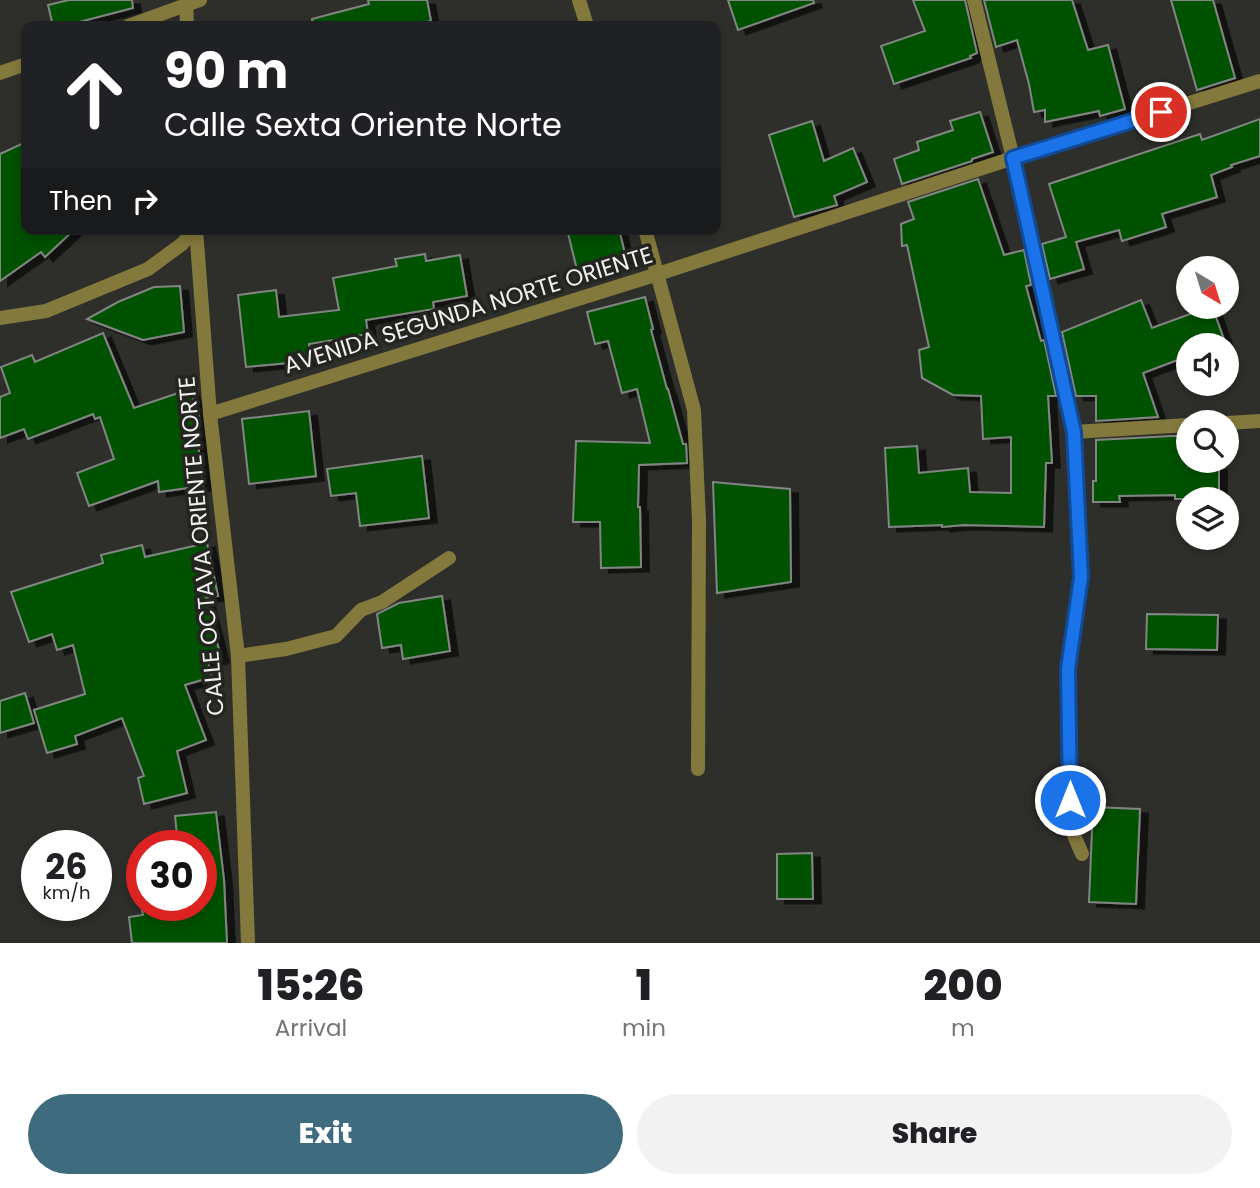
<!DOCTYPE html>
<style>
:root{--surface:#fff;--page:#f2f2f2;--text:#202124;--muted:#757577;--accent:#3f6b7f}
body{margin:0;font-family:Poppins,sans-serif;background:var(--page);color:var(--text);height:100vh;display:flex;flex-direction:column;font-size:26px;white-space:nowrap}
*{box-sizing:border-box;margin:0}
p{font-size:23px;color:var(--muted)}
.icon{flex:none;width:38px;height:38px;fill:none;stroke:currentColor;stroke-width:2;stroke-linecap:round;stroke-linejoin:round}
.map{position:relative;height:943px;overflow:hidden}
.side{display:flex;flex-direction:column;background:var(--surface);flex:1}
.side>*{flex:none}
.top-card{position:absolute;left:21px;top:21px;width:700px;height:214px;border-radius:14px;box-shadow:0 4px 10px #0003;background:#202124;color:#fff;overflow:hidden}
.needle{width:46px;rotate:142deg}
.controls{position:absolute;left:1176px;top:256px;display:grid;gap:14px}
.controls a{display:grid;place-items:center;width:63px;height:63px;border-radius:50%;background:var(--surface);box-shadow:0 4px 10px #0003;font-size:35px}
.speed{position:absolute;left:21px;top:830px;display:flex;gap:14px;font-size:35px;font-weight:700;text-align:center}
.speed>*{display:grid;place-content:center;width:91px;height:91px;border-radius:50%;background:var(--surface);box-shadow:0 4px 10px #0003;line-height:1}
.speed small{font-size:18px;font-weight:400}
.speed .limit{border:10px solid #d22;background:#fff;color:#111}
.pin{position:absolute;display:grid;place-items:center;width:60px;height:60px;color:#fff;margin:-30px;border:4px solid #fff;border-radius:50%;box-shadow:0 2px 7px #0007}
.me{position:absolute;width:77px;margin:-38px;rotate:0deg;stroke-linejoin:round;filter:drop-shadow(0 0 5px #0008)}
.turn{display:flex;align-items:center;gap:24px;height:147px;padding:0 28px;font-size:32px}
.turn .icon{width:91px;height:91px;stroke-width:2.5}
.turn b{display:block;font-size:49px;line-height:60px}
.then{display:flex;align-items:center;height:66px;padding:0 28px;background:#0003;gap:14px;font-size:26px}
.eta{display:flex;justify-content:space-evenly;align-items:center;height:119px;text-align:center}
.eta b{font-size:42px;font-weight:800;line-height:49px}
.button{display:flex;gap:14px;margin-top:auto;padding:14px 28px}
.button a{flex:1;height:80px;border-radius:42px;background:var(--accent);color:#fff;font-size:28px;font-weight:800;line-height:80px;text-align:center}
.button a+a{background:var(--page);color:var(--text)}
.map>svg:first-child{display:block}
.building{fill:#005105;stroke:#828682;stroke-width:2;filter:url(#shadow)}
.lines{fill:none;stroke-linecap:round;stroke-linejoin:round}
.service{stroke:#83793c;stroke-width:14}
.minor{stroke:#83793c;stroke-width:14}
.route-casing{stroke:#114b97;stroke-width:18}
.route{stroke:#1a73e8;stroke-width:12}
.labels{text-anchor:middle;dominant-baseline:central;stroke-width:7;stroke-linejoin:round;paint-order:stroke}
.street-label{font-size:23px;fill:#f0f1ee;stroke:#242521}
</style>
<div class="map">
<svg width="1260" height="943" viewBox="0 0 1260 943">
<defs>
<filter id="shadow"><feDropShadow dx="8" dy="4.5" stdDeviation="0" flood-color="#0009"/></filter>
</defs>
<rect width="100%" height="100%" fill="#2e2f2b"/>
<g class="building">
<path d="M69,0h63l1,8 -58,15v3h-22l-5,-21z"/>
<path d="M368,0h59l4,21 -23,5h-95l-1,-7 57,-15z"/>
<path d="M728,0h85l1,3 -76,27z"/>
<path d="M913,0h52l12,53 -7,3 1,2 -77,26 -13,-38 44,-15z"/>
<path d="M984,0h88l16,50 20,-5 17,64 -25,7 -1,-5 -54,11v-12l-11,2 -5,-28 -12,-44 -21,7z"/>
<path d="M1171,0h42l22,78 -38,12z"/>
<path d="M980,112l13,40 -21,7v2l-70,23 -8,-25 25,-9 -2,-8 36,-12 -3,-9z"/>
<path d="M1260,119v37l-29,9 1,2 -21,8 6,22 -55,17 4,13 -44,14 -3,-11 -43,12 8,27 -34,10 -8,-35 24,-7 -17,-53 151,-50 2,6z"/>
<path d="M812,121l12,40 29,-13 14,34 -33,14 3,9 -43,12 -25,-82z"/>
<path d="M26,142v87h49l-30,28 -4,-5 -41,29v-127z"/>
<path d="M978,179l26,76 20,-5 7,35 -5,1 15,55 3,-1 12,56h-8l4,67h-6l-2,64 -80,-2 -22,2v-2l-53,2 -4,-79 32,-2 2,27 49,-5 2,24 41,1v-56l-28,2 -2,-43 -28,-1 -31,-17 -3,-28 10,-3 -22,-102 -5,1 -1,-22 13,-5 -6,-17z"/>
<path d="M567,229h52l7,29 -48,16z"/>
<path d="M425,254l1,7 34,-6 7,41 -34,6 1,7 -68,11 2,14 -59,10 1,17 -64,6 -8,-72 38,-5 3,27 60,-7 -6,-32 64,-12 -2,-7z"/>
<path d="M180,286l4,46 -41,8 -56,-21 31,-17 36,-15z"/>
<path d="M645,297l8,32 -2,1 16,59h1l15,55h3l1,19 -48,2 -1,42h2l1,60 -40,1 -1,-46h-27l3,-81 74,2 -13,-54 -15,4 -14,-52 -13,3 -8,-32z"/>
<path d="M1141,300l11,28 60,-22 14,39h-38v11l-45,17 15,44 -62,4v-25h-20l-14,-64z"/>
<path d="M103,333l31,75 56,-19 9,27 -4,1 8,69 -44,6 -1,-11 -69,25 -12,-33 37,-14 -14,-42 -5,2 -2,-5 -65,25 -4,-10 -24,9v-41l10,-4 -9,-26 31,-12 3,7z"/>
<path d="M309,411l7,65 -67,8 -7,-65z"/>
<path d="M1173,436h15v30h31v33h-44v-4l-56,1 1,6h-27v-21h3v-41z"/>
<path d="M422,456l7,62 -69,8 -4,-33 -25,3 -4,-27z"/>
<path d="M713,482l77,7 1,93 -74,11z"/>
<path d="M207,543l11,53 -12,2 15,60 -13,4 4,15 -27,8 21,55 -29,11 10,42 -43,11 -6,-26 6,-2 -22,-58 -47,18 2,8 -30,9 -13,-43 51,-16 -12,-49 -16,5 -5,-16 -23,8 -18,-50 92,-29 -2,-8 41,-10 3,12z"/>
<path d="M442,596l8,55 -47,8 -2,-14 -19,3 -5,-34 22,-11z"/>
<path d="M1147,614l71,1 -1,35 -71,-1z"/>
<path d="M25,693l9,30 -34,10v-32z"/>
<path d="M1093,807l47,2 -4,95 -47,-2z"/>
<path d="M216,812l8,68 3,63h-95l-3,-26 14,-2 -2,-10h60v-60h-23l-3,-29z"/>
<path d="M812,853l1,46h-36v-45z"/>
</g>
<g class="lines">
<path class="service" d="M238,656l48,-7 50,-13 25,-26 21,-8 67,-44"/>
<g class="minor">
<path d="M186,0l1,26"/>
<path d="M579,0l8,26"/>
<path d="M974,0l39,158 61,274 7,145 -13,92 2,157 12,28"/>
<path d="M128,26l72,-26"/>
<path d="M0,73l26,-9"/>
<path d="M196,229l14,185 28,242 10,287"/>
<path d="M645,229l49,181 5,110 -1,249"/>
<path d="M0,318l46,-7 102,-42 34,-25 13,-15"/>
<path d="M210,414l448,-140 355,-116 247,-77"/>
<path d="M1227,423l33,-2"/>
<path d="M1074,432l114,-7"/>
</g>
</g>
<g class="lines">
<g class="route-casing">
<path id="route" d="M1070,800l-2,-131 13,-92 -7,-145 -61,-274 148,-46"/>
</g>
<use href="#route" class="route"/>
</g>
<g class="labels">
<g class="street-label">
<text transform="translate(468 310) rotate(-17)">AVENIDA SEGUNDA NORTE ORIENTE</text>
<text transform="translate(201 546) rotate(-95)">CALLE OCTAVA ORIENTE NORTE</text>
</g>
</g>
</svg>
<div class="controls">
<a><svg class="needle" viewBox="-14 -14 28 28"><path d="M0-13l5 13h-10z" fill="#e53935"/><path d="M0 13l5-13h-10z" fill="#757577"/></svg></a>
<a><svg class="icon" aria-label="sound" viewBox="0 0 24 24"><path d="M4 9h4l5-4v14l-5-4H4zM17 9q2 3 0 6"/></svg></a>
<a><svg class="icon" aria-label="search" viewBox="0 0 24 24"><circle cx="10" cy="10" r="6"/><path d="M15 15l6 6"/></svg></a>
<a><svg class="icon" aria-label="layers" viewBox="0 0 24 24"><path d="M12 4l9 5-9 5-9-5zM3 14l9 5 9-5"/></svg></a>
</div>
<div class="speed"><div>26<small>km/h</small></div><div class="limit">30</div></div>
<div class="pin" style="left:1161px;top:112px;background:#d93025"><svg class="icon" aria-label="arrive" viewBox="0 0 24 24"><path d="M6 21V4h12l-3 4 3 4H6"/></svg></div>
<svg class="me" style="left:1070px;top:800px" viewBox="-20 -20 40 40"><circle r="17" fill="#1a73e8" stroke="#fff" stroke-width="3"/><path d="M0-11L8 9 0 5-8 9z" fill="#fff"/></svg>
<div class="top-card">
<div class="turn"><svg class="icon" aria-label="ahead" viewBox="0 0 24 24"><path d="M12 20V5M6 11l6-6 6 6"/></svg><div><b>90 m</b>Calle Sexta Oriente Norte</div></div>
<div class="then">Then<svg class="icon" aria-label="right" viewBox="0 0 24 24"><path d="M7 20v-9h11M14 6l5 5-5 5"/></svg></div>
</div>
</div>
<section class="side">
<div class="eta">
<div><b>15:26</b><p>Arrival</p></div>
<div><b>1</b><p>min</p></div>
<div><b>200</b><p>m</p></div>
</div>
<div class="button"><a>Exit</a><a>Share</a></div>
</section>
